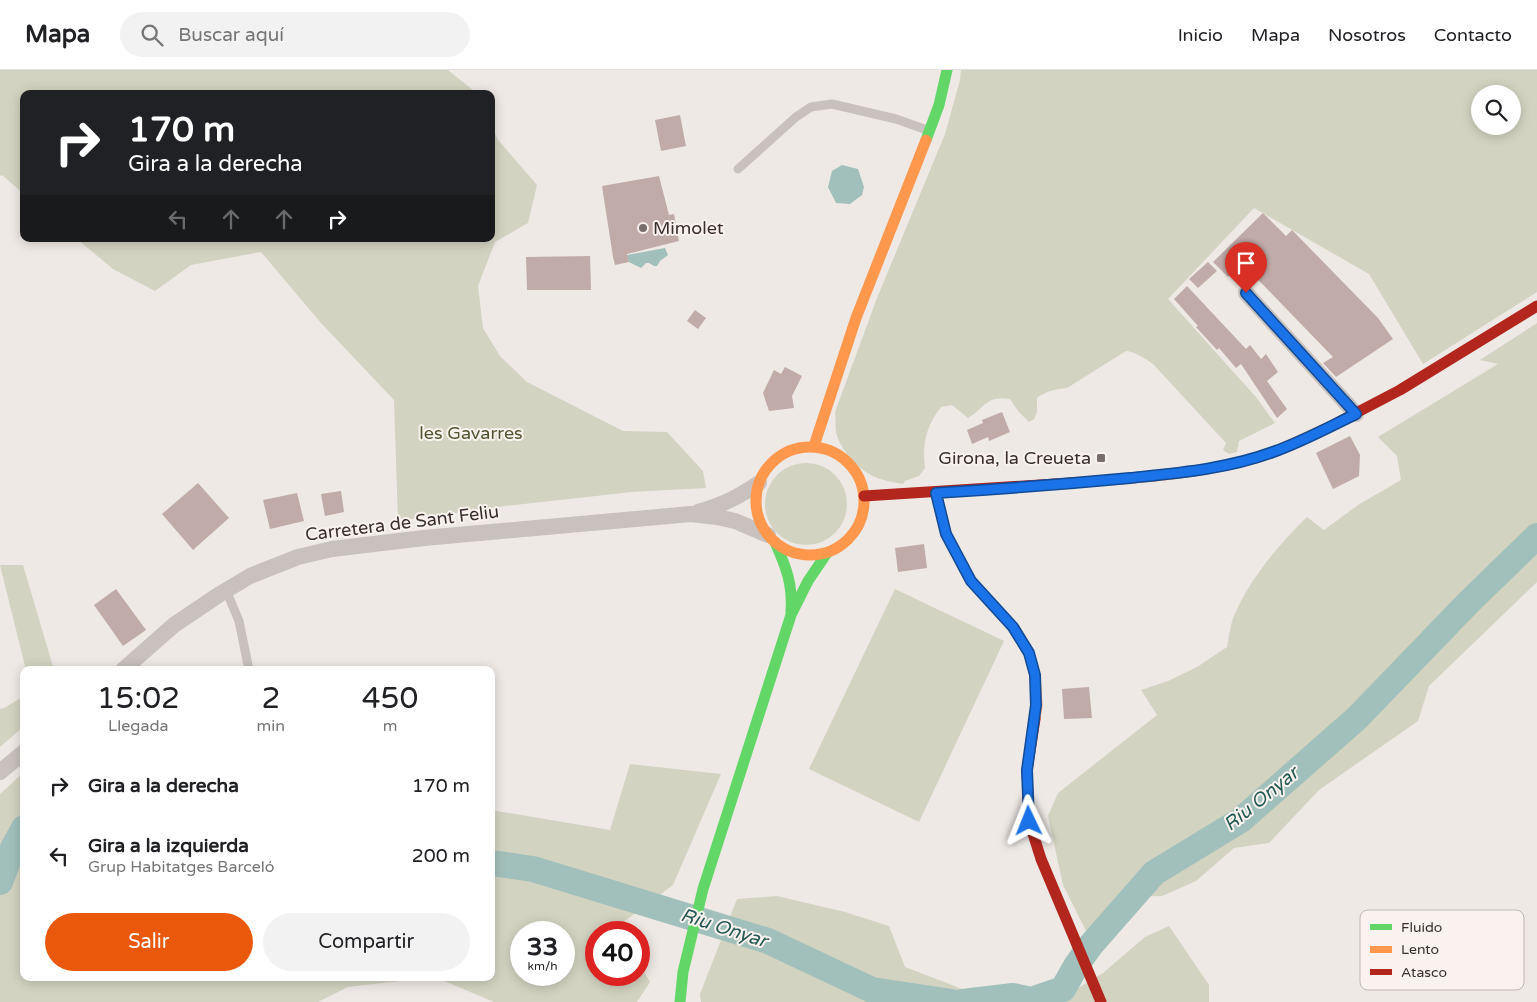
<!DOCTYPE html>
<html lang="es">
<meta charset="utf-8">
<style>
:root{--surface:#fff;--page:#f2f2f2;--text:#202124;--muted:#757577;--line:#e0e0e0;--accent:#ea580c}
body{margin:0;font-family:"Varela Round",sans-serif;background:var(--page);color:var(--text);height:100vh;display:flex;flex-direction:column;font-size:19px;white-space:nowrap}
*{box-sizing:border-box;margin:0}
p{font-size:16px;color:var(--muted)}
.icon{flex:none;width:28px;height:28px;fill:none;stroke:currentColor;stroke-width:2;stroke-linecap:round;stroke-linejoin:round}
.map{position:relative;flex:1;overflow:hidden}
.side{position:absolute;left:20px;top:596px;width:475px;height:315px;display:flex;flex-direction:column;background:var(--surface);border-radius:10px;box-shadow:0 2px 12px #0003}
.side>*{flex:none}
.banner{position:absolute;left:20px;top:20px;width:475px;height:152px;border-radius:10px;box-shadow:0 2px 12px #0003;background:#202124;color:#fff;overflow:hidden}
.tools{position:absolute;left:1471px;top:15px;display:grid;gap:10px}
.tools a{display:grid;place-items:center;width:50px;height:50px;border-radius:50%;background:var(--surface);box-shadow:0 2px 12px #0003;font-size:25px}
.speed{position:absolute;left:510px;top:851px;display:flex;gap:10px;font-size:25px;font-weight:700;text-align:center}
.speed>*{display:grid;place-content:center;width:65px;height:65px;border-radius:50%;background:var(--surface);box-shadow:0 2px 12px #0003;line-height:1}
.speed small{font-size:12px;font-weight:400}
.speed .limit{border:8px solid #d22;background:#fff;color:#111}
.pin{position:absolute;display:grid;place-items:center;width:42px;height:42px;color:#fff;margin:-51px -21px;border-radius:50% 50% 50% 0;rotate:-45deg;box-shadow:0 0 5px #0007}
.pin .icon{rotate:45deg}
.me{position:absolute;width:55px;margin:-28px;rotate:358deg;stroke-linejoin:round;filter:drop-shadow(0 0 4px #0008)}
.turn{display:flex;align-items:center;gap:18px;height:105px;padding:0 25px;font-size:22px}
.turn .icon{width:65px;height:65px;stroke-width:2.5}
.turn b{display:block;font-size:35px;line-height:42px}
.lanes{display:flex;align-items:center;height:48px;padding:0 25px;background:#0003;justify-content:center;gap:25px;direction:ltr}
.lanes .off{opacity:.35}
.eta{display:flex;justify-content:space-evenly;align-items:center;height:85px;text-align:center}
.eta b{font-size:30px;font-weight:600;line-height:35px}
.action{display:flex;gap:10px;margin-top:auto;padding:10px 25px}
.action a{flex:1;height:58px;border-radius:30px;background:var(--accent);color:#fff;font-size:20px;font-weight:600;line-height:58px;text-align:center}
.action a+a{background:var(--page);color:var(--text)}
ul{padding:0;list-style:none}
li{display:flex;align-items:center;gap:15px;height:70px;padding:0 25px}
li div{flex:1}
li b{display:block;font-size:19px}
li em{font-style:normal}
header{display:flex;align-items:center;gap:30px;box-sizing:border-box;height:70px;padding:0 25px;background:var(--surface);border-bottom:1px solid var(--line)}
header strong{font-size:24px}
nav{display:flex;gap:28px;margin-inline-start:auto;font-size:18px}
.search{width:350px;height:45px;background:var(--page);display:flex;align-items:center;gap:12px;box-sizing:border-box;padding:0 18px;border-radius:28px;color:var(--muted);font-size:19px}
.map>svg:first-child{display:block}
.green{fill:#d2d3c0;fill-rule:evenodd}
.water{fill:#a2c0bb}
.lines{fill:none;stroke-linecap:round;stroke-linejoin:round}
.river{stroke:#a2c0bb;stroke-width:26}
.building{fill:#c1aba8}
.lane{stroke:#c8c1bd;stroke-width:9}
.street{stroke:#c8c1bd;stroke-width:16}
.fast{stroke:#63d668;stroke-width:11}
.slow{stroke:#ff974d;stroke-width:11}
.jam{stroke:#b3261e;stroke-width:11}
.route-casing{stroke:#114b97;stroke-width:12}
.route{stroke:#1a73e8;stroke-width:9}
.poi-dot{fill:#786f6c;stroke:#faf2ee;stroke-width:2}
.labels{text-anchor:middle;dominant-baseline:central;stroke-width:4;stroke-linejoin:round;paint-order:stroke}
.poi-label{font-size:18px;fill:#392e2b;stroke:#faf2ee;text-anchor:start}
.park-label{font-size:18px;fill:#4e5630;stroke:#faf2ee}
.street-label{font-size:18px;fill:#392e2b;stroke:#faf2ee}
.water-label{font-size:19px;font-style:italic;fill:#235954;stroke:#faf2ee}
.key{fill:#faf2ee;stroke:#c0b7b4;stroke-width:1}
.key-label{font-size:14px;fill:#392e2b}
</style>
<header>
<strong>Mapa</strong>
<div class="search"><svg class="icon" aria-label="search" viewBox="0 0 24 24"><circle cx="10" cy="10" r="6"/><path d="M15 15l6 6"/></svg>Buscar aquí</div>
<nav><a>Inicio</a><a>Mapa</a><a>Nosotros</a><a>Contacto</a></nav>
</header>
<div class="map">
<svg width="1537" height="932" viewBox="0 0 1537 932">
<rect width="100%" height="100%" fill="#eee9e5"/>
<g class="green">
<path d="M0,0h448l26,21 2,3h-452v100l-22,-19 -2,1z"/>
<path d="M961,0h576v222l-114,72 -54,-90 -115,-66 -86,91 88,98 19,26 -36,18 -2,11 -8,2 -6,-4 3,-7 -73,-79c-9,-6 -17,-12 -27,-13l-59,37c-11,1 -21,3 -30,10v14l-3,7 -5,3 -11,-11 -8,-12c-24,-4 -25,9 -42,19l-16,-13 -11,2c-15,20 -19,36 -16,61l-6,8 -14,5 -2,3c-11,-2 -24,-4 -34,-10 -14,-9 -29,-25 -33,-42 -1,-6 0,-14 -1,-20l42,-114 68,-164 15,-54zM1480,24h32v32h-32z"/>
<path d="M491,55l7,15 39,45 -9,38 -33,19 -17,44 5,42 17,28 27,26 96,49 44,1 36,39 3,17 -74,4 -127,14 -107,15 -4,-121 -73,-77 -60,-71 -70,13 -36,26 -42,-22 -36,-30h414z"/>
<path d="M1537,253v259l-108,104 -11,35 -99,69 -50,53 -35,5 -38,33 -34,15 -44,1 -30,38 -25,-50 -15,-69 10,-23 99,-78 -16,-25 27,-9 29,-14 30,-20c2,-10 3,-22 7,-31 15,-36 45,-72 73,-99l17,13 34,-25 43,-25 -4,-24 -19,-19 120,-73 -18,-4z"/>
<circle cx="806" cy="434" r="41"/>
<path d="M0,495h23l31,105h-28z"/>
<path d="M895,519l109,52 -85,181 -110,-53z"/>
<path d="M24,626v30l-24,21v-38l4,-1z"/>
<path d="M630,694l91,10 -48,111 -55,41 4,6h-26v43h43v-12l11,19 -13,20h-143l-57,-24h54v-168l119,20zM521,862h43v43h-43z"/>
<path d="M24,702v206h402l-78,9 -30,15h-318v-208z"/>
<path d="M777,826l68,16 44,14 16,41 91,35h-295l-1,-8 37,-95z"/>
<path d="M1169,856l40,59v17h-159l8,-2 45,-27 42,-36z"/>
</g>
<g class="water">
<path d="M842,95l16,4 6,18 -2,8 -12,9 -14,-1 -8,-16 4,-16z"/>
<path d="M665,178l3,7 -8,6 -3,5h-3l-5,-3h-3l-5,5 -12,-6 -2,-7z"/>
</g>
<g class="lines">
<g class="river">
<path d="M491,793l42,6 235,72 104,49 80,12"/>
<path d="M0,812l13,-34 11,-20"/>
<path d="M963,932l50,-6 18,4 32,-11 13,-23 14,-20 64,-73 87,-53 116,-102 111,-115 69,-67"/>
</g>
</g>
<g class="building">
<path d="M680,45l6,31 -25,5 -6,-31z"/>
<path d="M659,106l10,39 5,-1 5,27 -52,13 2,8 -14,3 -2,-8 -11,-71z"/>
<path d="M1263,143l23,23 6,-6 86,88 15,21 -57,38 -13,-14 10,-6 -90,-93 -15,13 -15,-15z"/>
<path d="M590,186l1,34h-64l-1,-33z"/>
<path d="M1208,192l9,9 -19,17 -9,-9z"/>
<path d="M1187,216l59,63 4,-4 11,14 5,-5 12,18 -11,9 20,28 -10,9 -36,-54 -5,4 -17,-20 -2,2 -21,-23 2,-1 -24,-27z"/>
<path d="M695,240l11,8 -8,11 -11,-8z"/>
<path d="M785,297l17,9 -10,20 2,12 -25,3 -6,-18 11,-23 7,4z"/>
<path d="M1002,342l8,20 -21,9 -1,-4 -16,7 -5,-14 16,-7 -1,-3z"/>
<path d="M1350,366l10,19 -1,21 -26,13 -17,-36z"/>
<path d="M198,413l31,35 -36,32 -31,-36z"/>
<path d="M341,421l3,21 -19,4 -4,-22z"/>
<path d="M297,423l7,28 -34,8 -7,-29z"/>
<path d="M924,474l3,24 -29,4 -3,-24z"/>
<path d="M116,519l30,41 -23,16 -29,-41z"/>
<path d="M1089,617l3,31 -28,1 -2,-30z"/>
</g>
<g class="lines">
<g class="lane">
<path d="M738,99l58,-52 15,-10 21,-3 64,15 34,12"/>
<path d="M226,520l13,31 10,49"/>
</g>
<g class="street">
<path d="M1246,223l110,121"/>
<path d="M698,442c26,-8 39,-14 61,-29"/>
<path d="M123,600l51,-45 46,-31 30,-18 48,-19 34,-8 92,-11 267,-24 26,3 18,4 33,14"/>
<path d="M0,702l24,-20"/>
</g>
<g class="fast">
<path d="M926,70l13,-35 8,-35"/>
<path d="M775,472c11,25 18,42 16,70"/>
<path d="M680,932l3,-30 20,-83 88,-274 17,-34 19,-28"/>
</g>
<g class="slow">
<path d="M814,376l42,-128 70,-178"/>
<circle cx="810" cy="431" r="54"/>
<path d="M1071,413c61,-5 125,-8 185,-25 26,-8 51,-21 77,-33"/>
<path d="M936,423l10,41 25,47 42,46 16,26 6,22 2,30 -2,14"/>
</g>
<g class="jam">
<path d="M1333,355l67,-35 137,-84"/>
<path d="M864,426l207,-13"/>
<path d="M1035,649l-8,51 2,51 12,38 60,143"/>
</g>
</g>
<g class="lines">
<g class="route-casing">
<path id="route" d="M1029,751l-2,-51 9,-65 -1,-30 -6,-22 -16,-26 -42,-46 -25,-47 -10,-41c65,-4 130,-9 194,-15 48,-5 97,-9 143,-26 28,-10 56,-25 83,-38l-110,-121"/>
</g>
<use href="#route" class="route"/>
</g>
<g class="poi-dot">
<circle cx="643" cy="158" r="5"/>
<rect x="1096" y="383" width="10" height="10" rx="2.5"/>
</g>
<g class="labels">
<g class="poi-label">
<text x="653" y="158">Mimolet</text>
<text x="1091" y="388" text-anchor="end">Girona, la Creueta</text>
</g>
<g class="park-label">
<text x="471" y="363">les Gavarres</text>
</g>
<g class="street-label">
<text transform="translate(402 453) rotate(-7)">Carretera de Sant Feliu</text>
</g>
<g class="water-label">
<text transform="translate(1261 729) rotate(-39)">Riu Onyar</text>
<text transform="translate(724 858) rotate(18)">Riu Onyar</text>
</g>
</g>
<rect x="1360" y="840" width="164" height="80" rx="8" class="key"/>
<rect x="1370" y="854" width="22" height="6" fill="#63d668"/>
<rect x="1370" y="876" width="22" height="7" fill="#ff974d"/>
<rect x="1370" y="899" width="22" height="6" fill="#b3261e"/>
<g class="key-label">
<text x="1401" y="862">Fluido</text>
<text x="1401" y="884">Lento</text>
<text x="1401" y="907">Atasco</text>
</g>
</svg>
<div class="tools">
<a><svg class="icon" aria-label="search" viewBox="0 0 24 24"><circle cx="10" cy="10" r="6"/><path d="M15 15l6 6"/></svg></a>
</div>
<div class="speed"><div>33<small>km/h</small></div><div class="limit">40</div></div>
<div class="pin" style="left:1246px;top:223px;background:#d93025"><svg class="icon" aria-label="arrive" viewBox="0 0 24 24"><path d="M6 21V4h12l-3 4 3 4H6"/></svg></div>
<svg class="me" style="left:1029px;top:751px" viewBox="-20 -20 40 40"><path d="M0-17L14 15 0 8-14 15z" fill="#1a73e8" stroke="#fff" stroke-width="4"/></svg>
<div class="banner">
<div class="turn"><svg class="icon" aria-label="right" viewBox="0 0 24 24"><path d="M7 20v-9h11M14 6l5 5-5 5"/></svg><div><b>170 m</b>Gira a la derecha</div></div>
<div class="lanes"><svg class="icon off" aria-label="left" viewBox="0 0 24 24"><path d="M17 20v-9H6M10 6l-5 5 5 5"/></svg><svg class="icon off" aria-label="ahead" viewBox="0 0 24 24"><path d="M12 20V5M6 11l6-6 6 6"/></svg><svg class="icon off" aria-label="ahead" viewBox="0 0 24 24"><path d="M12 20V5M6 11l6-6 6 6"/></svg><svg class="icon" aria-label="right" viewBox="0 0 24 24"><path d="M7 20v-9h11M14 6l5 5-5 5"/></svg></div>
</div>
<section class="side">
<div class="eta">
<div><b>15:02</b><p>Llegada</p></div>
<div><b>2</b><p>min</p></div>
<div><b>450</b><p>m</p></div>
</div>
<ul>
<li><svg class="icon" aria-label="right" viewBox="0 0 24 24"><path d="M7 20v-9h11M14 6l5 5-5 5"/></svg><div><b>Gira a la derecha</b></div><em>170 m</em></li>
<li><svg class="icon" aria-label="left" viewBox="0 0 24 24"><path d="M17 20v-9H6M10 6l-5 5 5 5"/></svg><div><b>Gira a la izquierda</b><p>Grup Habitatges Barceló</p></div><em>200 m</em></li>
</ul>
<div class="action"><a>Salir</a><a>Compartir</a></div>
</section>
</div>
